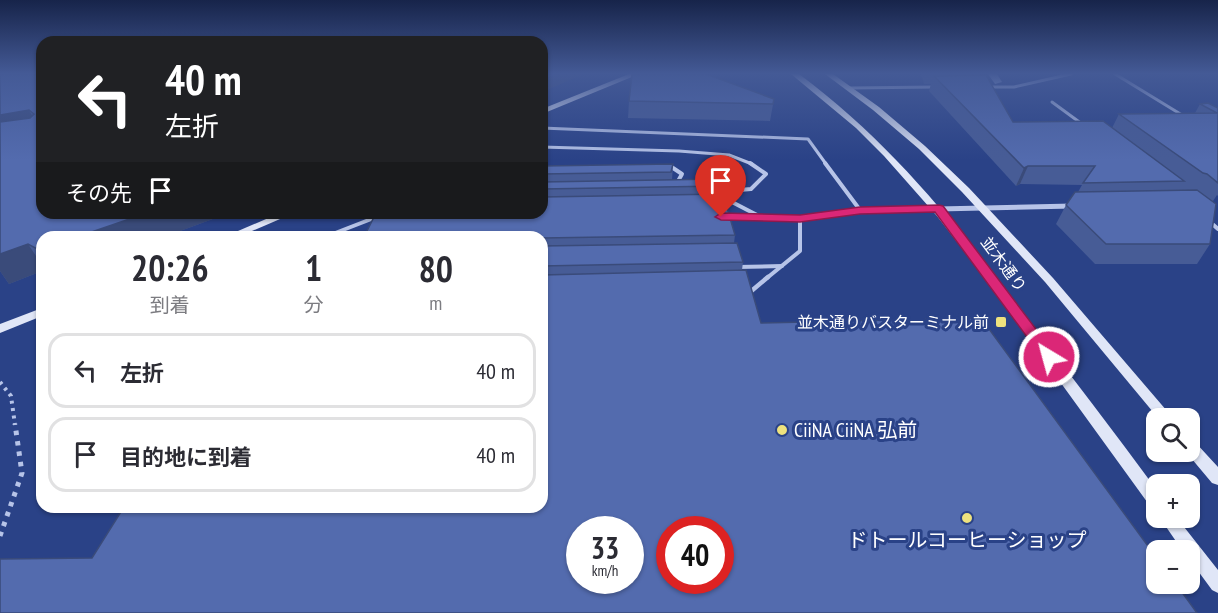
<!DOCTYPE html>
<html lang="ja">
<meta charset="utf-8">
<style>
:root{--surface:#fff;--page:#f7f7f7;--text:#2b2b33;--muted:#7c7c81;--line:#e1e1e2}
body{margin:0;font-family:"PT Sans Narrow","Noto Sans JP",sans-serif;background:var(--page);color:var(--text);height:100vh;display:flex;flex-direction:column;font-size:22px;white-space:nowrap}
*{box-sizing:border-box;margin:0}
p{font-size:20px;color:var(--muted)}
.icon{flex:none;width:33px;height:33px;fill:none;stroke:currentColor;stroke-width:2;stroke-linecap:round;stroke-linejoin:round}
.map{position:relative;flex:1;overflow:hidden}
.sheet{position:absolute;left:36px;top:231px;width:512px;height:282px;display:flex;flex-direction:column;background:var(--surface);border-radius:18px;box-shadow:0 2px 4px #0004}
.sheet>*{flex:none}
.hud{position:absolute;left:36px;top:36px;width:512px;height:183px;border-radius:18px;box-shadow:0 2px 4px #0004;background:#202124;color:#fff;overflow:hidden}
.controls{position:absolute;left:1146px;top:408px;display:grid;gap:12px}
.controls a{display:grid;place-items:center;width:54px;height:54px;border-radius:12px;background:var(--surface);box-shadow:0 2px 4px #0004;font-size:30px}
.speed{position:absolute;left:566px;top:516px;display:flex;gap:12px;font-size:30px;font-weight:700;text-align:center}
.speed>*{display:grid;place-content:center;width:78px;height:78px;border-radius:50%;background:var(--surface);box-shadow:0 2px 4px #0004;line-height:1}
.speed small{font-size:15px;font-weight:400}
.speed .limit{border:9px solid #d22;background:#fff;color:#111}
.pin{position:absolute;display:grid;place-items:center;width:51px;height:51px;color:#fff;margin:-62px -26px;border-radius:50% 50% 50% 0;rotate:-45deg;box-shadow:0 0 6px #0007}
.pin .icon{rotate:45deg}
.me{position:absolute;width:66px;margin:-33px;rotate:323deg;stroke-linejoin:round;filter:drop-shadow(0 0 4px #0008)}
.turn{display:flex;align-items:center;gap:21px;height:126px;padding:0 30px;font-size:27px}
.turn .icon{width:78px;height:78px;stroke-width:2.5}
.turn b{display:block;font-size:42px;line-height:51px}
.then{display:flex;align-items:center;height:57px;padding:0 30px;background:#0003;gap:12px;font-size:22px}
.eta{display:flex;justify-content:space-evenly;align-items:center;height:102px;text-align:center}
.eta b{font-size:36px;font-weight:800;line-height:42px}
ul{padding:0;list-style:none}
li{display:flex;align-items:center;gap:18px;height:75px;margin:0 12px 9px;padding:0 18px;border:3px solid var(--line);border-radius:18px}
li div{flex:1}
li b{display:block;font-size:22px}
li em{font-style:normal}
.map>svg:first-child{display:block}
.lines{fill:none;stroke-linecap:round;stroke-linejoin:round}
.stream{fill:#acbde8;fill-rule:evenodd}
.path-far1{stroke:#b7c4e8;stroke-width:4;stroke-dasharray:3 4.5;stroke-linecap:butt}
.path{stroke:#b7c4e8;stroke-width:5;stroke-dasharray:4.5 6;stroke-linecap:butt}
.lane-far2{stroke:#b7c4e8;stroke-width:3}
.lane-far1{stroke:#b7c4e8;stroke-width:4}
.lane{stroke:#b7c4e8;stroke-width:4.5}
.street{stroke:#b7c4e8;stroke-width:5}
.secondary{fill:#e0e6f7;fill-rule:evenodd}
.wall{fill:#475c96;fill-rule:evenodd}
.shaded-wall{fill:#3a4b7a}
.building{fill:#536bae;stroke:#3a4b7a;stroke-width:1.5;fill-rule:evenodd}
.route{fill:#db2777;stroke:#8e194d;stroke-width:1.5}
.poi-dot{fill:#eee27e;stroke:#2a4287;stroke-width:2}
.labels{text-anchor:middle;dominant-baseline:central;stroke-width:6;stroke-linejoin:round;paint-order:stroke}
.street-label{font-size:16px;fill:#fff;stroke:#2a4287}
.poi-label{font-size:16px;fill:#fff;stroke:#2a4287;text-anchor:end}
.near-poi-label{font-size:20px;fill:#fff;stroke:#2a4287;text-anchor:start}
</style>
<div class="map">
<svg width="1218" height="613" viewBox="0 0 1218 613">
<rect width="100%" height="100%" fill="#2a4287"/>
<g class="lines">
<path class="stream" d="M988,74h9l5,8 -7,2z"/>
<path class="path-far1" d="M0,382l11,14 4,29"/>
<path class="path" d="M0,536l22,-63 -7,-49"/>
<g class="lane-far2">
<path d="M1115,74l67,41"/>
<path d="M990,87h24l57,-13"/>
<path d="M849,88l84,-1"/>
<path d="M1052,102l30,22"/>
<path d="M542,128l266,11 18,25"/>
<path d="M542,147l137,4 50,4 23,9"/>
</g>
<g class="lane-far1">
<path d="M825,163l35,47"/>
<path d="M667,167l3,-1 12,8 -5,9"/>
<path d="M716,192l35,-3 15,-15 -16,-11"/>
<path d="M721,201h9l27,14"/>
<path d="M726,217l74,1 60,-8 76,-1"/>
<path d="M1210,222l8,7"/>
<path d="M325,237l54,-21"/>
<path d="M737,267l45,-1"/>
<path d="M767,278l33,-27v-33"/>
</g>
<path class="lane" d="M749,293l19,-16"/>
<path class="street" d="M938,209l135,-3"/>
<g class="secondary">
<path d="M629,74h10l-97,40v-5z"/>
<path d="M791,74h8c95,71 157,151 228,245 44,56 87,113 129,170v19l-6,-2 -163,-225 -50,-65 -53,-60 -28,-28z"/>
<path d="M825,74h8l46,33 46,39 44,42 84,90 120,140h-15l-113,-136 -83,-90 -43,-43 -46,-39z"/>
<path d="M280,213h14l-56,24h-14z"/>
<path d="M42,308v8l-42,17v-9z"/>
<path d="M1190,440l5,2 23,25v18l-6,-2 -26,-31h4z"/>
<path d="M1160,518h17l41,52v23l-6,-3 -22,-30v-10h-8z"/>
</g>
</g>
<g class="wall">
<path d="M0,74h42v139h187l-65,24h-122v34l-33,13 -9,-13z"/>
<path d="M921,74h59v1l33,47 99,6 7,-14 76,-1 5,-9 18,4v88l-1,-1 -4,6 -3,43 -13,20h-102l-39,-40 10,-19 12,-13 4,-7 -62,-1 -4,2 -87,-95 2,-7h-7z"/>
<path d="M774,99l-4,22 -142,-3 1,-17z"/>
<path d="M673,164l-1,16 47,-1 2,7 -1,8h3l12,41 -1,8h3l6,19 -1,8h4l15,53 220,-5 175,239v27h20l21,29h-1197v-54l92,-1 32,-51h418v-270h-178l12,-24h166v-47zM579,530h51v50h-51zM669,530h51v50h-51z"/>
</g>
<g class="shaded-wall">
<path d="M557,74h27l-42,18v-11z"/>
<path d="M29,110l12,22 -41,8v-25z"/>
<path d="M1028,166l-8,18 -4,2 8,-18z"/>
<path d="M147,213h82l-65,24h-87z"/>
<path d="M28,244l14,21v6l-33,13 -9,-13v-17z"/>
</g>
<g class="building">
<path d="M0,74h42v139h105l-70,24h-35v12l-3,1 -11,-6 -28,10v-132l30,-4 4,-4 -5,-4 -29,5z"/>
<path d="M542,74h15l-15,7z"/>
<path d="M632,74h74l68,25 -1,5 -144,-3z"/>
<path d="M986,75l27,47 90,-1 81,60 -101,2 12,-17h-67l-4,2 -90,-92z"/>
<path d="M1208,103l10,5v75l-11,-9 -4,-1 -84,-59 98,-1 -17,-9z"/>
<path d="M673,164l-2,8 -129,2v-8z"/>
<path d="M719,179l2,7 -179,3v-7z"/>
<path d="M1197,190l19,14 -6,40h-104l-40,-39 9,-13z"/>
<path d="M723,194l12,41 -193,3v-1h-178l12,-24h166v-16z"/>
<path d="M737,243l6,19 -201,4v-20z"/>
<path d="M746,270l15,53 220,-5 175,239v27h20l21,29h-1197v-54l92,-1 32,-51h418v-232zM579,530h51v50h-51zM669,530h51v50h-51z"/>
</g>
<linearGradient id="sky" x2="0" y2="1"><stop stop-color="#17244a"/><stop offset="0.46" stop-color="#445a96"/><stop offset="1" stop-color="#445a96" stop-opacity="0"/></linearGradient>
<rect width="1218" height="160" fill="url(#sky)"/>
<path class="route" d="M939,205l4,1 111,147 3,4 -3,3h-10l-109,-148 -75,2 -60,8 -79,-2 -6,-3 6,-4 79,2 60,-8z"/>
<g class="poi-dot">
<rect x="995" y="316" width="12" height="12" rx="3"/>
<circle cx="782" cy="430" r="6"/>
<circle cx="967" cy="518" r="6"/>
</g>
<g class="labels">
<g class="street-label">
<text transform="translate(1004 264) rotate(53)">並木通り</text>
</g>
<g class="poi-label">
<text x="989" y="322">並木通りバスターミナル前</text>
</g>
<g class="near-poi-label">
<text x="794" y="430">CiiNA CiiNA 弘前</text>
<text x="967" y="540" text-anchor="middle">ドトールコーヒーショップ</text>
</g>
</g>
</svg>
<div class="controls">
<a><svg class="icon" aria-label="search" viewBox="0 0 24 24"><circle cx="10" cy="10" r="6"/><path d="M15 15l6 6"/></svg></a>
<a>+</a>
<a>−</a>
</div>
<div class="speed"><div>33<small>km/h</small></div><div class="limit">40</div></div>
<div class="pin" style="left:721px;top:217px;background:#d93025"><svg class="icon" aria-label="arrive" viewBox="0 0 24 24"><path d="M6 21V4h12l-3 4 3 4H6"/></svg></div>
<svg class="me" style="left:1049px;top:357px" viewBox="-20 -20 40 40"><circle r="17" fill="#db2777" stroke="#fff" stroke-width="3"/><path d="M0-11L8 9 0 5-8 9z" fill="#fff"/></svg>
<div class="hud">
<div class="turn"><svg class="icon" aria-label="left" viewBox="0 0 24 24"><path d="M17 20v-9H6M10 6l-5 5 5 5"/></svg><div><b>40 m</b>左折</div></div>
<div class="then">その先<svg class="icon" aria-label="arrive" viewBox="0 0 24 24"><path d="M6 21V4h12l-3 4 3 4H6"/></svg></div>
</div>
<section class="sheet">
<div class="eta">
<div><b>20:26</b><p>到着</p></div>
<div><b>1</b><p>分</p></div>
<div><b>80</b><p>m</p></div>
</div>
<ul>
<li><svg class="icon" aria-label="left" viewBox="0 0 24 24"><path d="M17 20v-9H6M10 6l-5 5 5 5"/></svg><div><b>左折</b></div><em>40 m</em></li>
<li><svg class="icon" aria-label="arrive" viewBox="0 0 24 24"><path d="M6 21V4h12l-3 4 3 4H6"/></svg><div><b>目的地に到着</b></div><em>40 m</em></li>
</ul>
</section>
</div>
